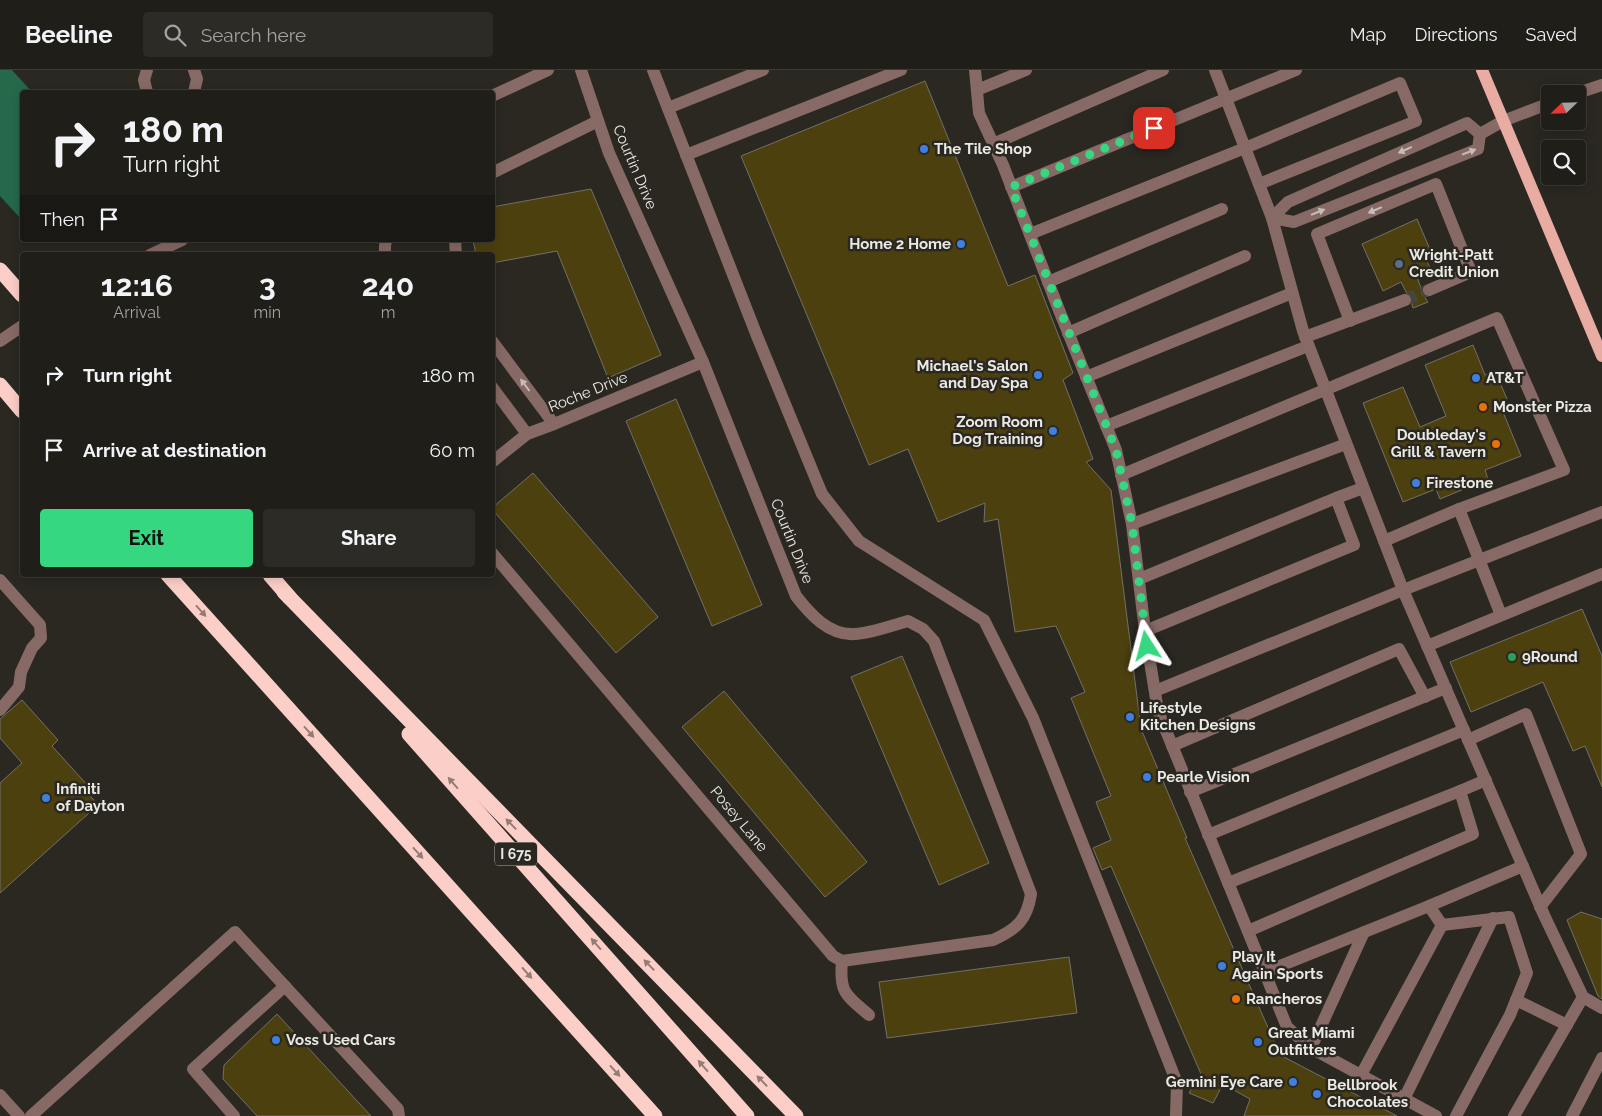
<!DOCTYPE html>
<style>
:root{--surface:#201e19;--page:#2d2b26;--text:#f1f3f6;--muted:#a2a2a2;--line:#3d3c38;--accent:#35d881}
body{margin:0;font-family:Raleway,sans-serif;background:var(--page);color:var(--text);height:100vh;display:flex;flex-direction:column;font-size:19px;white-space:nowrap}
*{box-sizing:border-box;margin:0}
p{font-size:16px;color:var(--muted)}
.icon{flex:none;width:28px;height:28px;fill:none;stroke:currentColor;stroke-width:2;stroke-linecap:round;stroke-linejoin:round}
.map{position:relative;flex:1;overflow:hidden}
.sheet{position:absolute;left:20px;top:182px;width:475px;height:325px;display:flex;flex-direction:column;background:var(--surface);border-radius:5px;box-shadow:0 2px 12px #0003,0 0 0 1px var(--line)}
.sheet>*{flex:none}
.guide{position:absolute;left:20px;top:20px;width:475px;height:152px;border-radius:5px;box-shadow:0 2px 12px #0003,0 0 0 1px var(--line);background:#201e19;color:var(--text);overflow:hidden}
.needle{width:32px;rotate:247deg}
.tools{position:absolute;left:1541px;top:15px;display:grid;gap:10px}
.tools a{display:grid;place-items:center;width:45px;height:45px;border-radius:5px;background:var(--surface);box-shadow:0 2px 12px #0003,0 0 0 1px var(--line);font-size:25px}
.pin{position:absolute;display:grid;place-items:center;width:42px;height:42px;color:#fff;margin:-21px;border-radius:10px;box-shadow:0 2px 8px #0006}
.me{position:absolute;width:55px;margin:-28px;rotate:351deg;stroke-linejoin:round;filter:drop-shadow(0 0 4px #0008)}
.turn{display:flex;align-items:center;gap:18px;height:105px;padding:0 20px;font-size:22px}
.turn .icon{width:65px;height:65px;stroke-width:2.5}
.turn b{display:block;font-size:35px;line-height:42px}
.then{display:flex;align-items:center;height:48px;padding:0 20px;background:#0003;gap:10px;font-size:19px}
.eta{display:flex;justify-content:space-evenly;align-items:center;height:85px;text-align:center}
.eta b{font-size:30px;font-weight:700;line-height:35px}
.button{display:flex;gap:10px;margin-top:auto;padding:10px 20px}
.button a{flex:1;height:58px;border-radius:5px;background:var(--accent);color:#111;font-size:20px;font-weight:700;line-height:58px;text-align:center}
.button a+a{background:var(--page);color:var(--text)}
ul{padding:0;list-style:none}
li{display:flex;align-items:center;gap:15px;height:75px;padding:0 20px}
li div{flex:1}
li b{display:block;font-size:19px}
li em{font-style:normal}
header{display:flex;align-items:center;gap:30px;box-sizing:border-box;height:70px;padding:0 25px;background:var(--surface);border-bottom:1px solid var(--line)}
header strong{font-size:24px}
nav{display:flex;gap:28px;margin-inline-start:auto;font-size:18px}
.search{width:350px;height:45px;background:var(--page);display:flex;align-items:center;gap:12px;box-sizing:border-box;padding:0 18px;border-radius:5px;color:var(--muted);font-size:19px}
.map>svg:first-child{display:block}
.forest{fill:#25694b}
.building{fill:#4d400f;stroke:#727068}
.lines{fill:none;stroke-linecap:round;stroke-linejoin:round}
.minor-tunnel{stroke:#47453e;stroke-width:12;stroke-dasharray:12 6;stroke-linecap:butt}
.minor{stroke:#876a66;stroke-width:12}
.major{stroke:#e8aca3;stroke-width:12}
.highway{stroke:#fbcfc8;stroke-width:15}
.oneway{fill:#c7bdb8}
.oneway2{fill:#927c74}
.route{stroke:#35d881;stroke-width:9;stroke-dasharray:0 16.2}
.shop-dot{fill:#3f7fe0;stroke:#2a2821;stroke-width:2}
.service-dot{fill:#5c6f8a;stroke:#2a2821;stroke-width:2}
.food-dot{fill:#e8710a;stroke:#2a2821;stroke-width:2}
.leisure-dot{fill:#2e9e5b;stroke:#2a2821;stroke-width:2}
.labels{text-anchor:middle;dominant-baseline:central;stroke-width:5;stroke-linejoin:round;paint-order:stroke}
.shield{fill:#2a2821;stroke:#b0afaa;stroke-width:1}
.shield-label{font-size:14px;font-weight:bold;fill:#eae9e4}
.poi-label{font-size:15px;font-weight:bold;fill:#eae9e4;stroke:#2a2821;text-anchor:start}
.street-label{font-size:15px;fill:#eae9e4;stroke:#2a2821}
</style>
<header>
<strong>Beeline</strong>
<div class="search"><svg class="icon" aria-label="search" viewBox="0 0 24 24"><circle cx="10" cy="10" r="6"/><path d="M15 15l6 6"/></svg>Search here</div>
<nav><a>Map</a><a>Directions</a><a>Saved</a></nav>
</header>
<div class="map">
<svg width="1602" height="1046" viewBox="0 0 1602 1046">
<rect width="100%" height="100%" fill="#2a2821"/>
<path class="forest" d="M0,0h12l20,22h-10v128l-22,-24z"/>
<g class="building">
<path d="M925,11l83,205 27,-11 38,98 -10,7 30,79 -7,3 25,28 30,239 46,109h-2l95,217 117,61h-153l6,-17 -27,-15 -10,19 -24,-10 12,-19 -90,-208 -9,4 -9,-22 18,-8 -15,-38 15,-6 -40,-98 14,-6 -29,-66 -41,6 -17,-113 -14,3 1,-19 -47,19 -30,-73 -39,16 -128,-309z"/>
<path d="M591,119l70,166 -53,23 -51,-127 -65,12v-8h-16l-3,-15h19v-33z"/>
<path d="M1417,149l15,35 -7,3 6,13 -14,7 4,11 1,6 6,8 -15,6 -1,-3v-8l-6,-5 -5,-10 -18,9 -21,-47z"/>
<path d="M1473,275l12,30 10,-4 12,28 -8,3 22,54 -36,14 3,9 -48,20 -4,-10 -33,13 -40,-99 40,-16 17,40 26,-11 -21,-51z"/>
<path d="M676,329l86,206 -50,21 -86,-205z"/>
<path d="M533,403l125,144 -42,36 -124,-144v-1z"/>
<path d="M1582,539l20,47v131l-17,-41 -12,5 -30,-69 -72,30 -21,-50z"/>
<path d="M902,586l87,207 -50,22 -88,-208z"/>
<path d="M724,621l143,171 -42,35 -143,-170z"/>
<path d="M22,630l36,40 -6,6 38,42 -4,3 12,14 -98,88v-110l22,-20 -22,-25v-19z"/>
<path d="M1581,842l21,7v80l-4,-3 -31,-76z"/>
<path d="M1069,887l8,56 -190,25 -8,-56z"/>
<path d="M277,944l94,102h-114l-34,-37 1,-14z"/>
</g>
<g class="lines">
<path class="minor-tunnel" d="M1405,230l24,-10"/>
<g class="minor">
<path d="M653,0l104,266 65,158 37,47 125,79 49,98 144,365 -1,33"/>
<path d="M975,0l4,43 24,52 56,145 57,140 16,74 13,107 13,80 129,316 24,21 125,68"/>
<path d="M1215,0l57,148 31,113 100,259 141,325 39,82 19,11"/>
<path d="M977,20l49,-20"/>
<path d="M147,22l-3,-12 3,-10"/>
<path d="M194,22l3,-13 -3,-9"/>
<path d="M1575,24l27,-9"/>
<path d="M492,26l56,-26"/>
<path d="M668,38l95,-38"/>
<path d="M1480,64l23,-13 47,-18"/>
<path d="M993,74l170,-74"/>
<path d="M686,85l215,-85"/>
<path d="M492,103l106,-52"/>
<path d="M1011,117l285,-117"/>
<path d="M1272,148l22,4 184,-73 2,-15"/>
<path d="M1272,148l16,-16 179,-79 13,11"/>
<path d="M1030,164l215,-86 155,-65 16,38 -157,63"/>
<path d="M455,170l1,15"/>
<path d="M150,185l32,-15"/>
<path d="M385,185v-9l1,-6"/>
<path d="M1048,212l174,-73"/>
<path d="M1350,251l-33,-87 119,-50 35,88 -42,18"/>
<path d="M1068,263l177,-77"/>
<path d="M1305,267l100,-37"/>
<path d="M0,271l22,-15"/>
<path d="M492,271l62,83"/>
<path d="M1086,307l206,-84"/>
<path d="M492,317l35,47"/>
<path d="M1106,356l202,-80"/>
<path d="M492,392l35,-28 27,-10 149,-62"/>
<path d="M1121,405l376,-157 67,152 -105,39"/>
<path d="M1132,454l214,-80"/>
<path d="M1384,471l75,-32 42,106"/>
<path d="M492,483l341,403 9,5 151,-21c24,-11 34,-20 38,-46l-97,-253 -11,-12 -15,-8c-14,4 -40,13 -53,13 -26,2 -45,-20 -59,-38l-93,-234 -94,-209 -28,-83"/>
<path d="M1139,509l197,-81"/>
<path d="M0,510l40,45 1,13 -9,10 -11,24 -2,15 -19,23"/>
<path d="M1145,561l209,-86 -18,-47 27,-10"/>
<path d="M1427,576l175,-72"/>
<path d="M1155,621l248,-101 199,-78"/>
<path d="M1468,670l58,-26 55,140 -41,53"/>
<path d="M1172,676l227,-97 26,48"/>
<path d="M1190,722l256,-104"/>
<path d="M1208,765l256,-105"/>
<path d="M1228,813l232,-92"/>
<path d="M1429,836l94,-40"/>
<path d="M1248,861l225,-97 -13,-43 26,-11"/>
<path d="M842,891c-3,32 4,34 27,54"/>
<path d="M1265,902l164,-66 13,19 67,-8 18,56 -17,42 -54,101"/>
<path d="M1516,930l51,25"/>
<path d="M1311,978l53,-116"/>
<path d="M1361,1005l81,-150"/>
<path d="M0,1025l19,21"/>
<path d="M1404,1029l89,-181"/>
<path d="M31,1046l204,-184 163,177 1,7"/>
<path d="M234,1046l-41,-47 92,-83"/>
<path d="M1514,1046l69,-119"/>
<path d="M1572,1046l30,-58"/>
</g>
<path class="major" d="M1482,0l120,286"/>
<g class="highway">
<path d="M0,200l22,25"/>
<path d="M0,315l22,26"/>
<path d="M168,505l487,541"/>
<path d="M270,505l20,23"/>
<path d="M284,522l512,524"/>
<path d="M409,664l338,382"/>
</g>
</g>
<defs><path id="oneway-solid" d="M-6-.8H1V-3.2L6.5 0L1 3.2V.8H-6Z" transform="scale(1.25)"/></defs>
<g class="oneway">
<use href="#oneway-solid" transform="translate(1405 80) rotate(156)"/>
<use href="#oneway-solid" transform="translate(1469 82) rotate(-21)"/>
<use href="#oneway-solid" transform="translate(1375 140) rotate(157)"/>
<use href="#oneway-solid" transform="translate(1318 142) rotate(-22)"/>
<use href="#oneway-solid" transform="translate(525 315) rotate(-127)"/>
</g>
<g class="oneway2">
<use href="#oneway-solid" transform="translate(201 541) rotate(48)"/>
<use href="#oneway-solid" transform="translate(309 662) rotate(48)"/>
<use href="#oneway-solid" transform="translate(453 713) rotate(-131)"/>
<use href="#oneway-solid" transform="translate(511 754) rotate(-134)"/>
<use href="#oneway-solid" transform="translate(418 783) rotate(48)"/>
<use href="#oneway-solid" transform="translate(596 874) rotate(-131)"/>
<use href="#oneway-solid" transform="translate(649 895) rotate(-134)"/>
<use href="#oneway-solid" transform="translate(527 903) rotate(48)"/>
<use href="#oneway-solid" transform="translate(703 996) rotate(-131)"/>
<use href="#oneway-solid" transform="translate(615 1001) rotate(48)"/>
<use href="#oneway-solid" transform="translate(762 1011) rotate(-134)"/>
</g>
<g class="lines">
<path class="route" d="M1147,576l-15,-122 -16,-74 -105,-263 143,-59"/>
</g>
<g class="shop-dot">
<circle cx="924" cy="79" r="5"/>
<circle cx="961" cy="174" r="5"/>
<circle cx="1038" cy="305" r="5"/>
<circle cx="1476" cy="308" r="5"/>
<circle cx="1053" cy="361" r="5"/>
<circle cx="1416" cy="413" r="5"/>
<circle cx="1130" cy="647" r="5"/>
<circle cx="1147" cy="707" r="5"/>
<circle cx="46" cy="728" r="5"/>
<circle cx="1222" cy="896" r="5"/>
<circle cx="276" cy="970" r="5"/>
<circle cx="1258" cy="972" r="5"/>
<circle cx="1293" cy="1012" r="5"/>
<circle cx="1317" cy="1024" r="5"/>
</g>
<circle class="service-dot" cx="1399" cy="194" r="5"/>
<g class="food-dot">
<circle cx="1483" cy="337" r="5"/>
<circle cx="1496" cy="374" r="5"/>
<circle cx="1236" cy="929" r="5"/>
</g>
<circle class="leisure-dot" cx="1512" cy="587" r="5"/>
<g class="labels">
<rect class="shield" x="495" y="772.5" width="42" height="23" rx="4"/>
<g class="shield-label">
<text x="516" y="784">I 675</text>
</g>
<g class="poi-label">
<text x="934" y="79">The Tile Shop</text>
<text x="951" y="174" text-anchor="end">Home 2 Home</text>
<text x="1409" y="185">Wright-Patt<tspan x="1409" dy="17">Credit Union</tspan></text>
<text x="1028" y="296" text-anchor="end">Michael's Salon<tspan x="1028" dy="17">and Day Spa</tspan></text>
<text x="1486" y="308">AT&amp;T</text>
<text x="1493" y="337">Monster Pizza</text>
<text x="1043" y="352" text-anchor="end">Zoom Room<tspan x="1043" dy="17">Dog Training</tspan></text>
<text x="1486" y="365" text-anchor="end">Doubleday's<tspan x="1486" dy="17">Grill &amp; Tavern</tspan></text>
<text x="1426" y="413">Firestone</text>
<text x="1522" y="587">9Round</text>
<text x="1140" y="638">Lifestyle<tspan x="1140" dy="17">Kitchen Designs</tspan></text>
<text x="1157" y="707">Pearle Vision</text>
<text x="56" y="719">Infiniti<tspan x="56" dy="17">of Dayton</tspan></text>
<text x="1232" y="887">Play It<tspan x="1232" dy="17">Again Sports</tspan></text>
<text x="1246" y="929">Rancheros</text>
<text x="1268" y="963">Great Miami<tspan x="1268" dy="17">Outfitters</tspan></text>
<text x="286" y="970">Voss Used Cars</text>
<text x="1283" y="1012" text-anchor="end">Gemini Eye Care</text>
<text x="1327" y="1015">Bellbrook<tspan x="1327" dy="17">Chocolates</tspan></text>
</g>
<g class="street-label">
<text transform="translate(635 97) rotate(67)">Courtin Drive</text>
<text transform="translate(588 322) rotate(-22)">Roche Drive</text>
<text transform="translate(792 471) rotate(68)">Courtin Drive</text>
<text transform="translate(739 749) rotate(50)">Posey Lane</text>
</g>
</g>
</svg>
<div class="tools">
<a><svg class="needle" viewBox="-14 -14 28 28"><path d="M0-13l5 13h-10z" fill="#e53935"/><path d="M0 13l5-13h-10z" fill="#a2a2a2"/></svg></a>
<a><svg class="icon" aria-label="search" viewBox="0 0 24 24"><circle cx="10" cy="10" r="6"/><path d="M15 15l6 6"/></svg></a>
</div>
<div class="pin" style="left:1154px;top:58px;background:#d93025"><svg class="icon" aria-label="arrive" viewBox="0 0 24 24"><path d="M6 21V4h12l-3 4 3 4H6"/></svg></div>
<svg class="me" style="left:1147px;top:576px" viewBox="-20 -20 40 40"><path d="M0-17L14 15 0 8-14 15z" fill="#35d881" stroke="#fff" stroke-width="4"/></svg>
<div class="guide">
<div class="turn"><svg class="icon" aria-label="right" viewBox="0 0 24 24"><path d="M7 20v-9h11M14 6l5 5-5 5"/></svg><div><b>180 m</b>Turn right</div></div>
<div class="then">Then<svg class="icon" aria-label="arrive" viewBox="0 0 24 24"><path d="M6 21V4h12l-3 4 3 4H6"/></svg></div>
</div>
<section class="sheet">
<div class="eta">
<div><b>12:16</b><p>Arrival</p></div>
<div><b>3</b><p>min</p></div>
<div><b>240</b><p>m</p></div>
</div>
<ul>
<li><svg class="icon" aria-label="right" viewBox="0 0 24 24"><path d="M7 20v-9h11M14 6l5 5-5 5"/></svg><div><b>Turn right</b></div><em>180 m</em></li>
<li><svg class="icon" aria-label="arrive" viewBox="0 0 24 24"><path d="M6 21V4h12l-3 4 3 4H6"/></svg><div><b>Arrive at destination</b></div><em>60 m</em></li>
</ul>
<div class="button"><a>Exit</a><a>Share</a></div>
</section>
</div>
